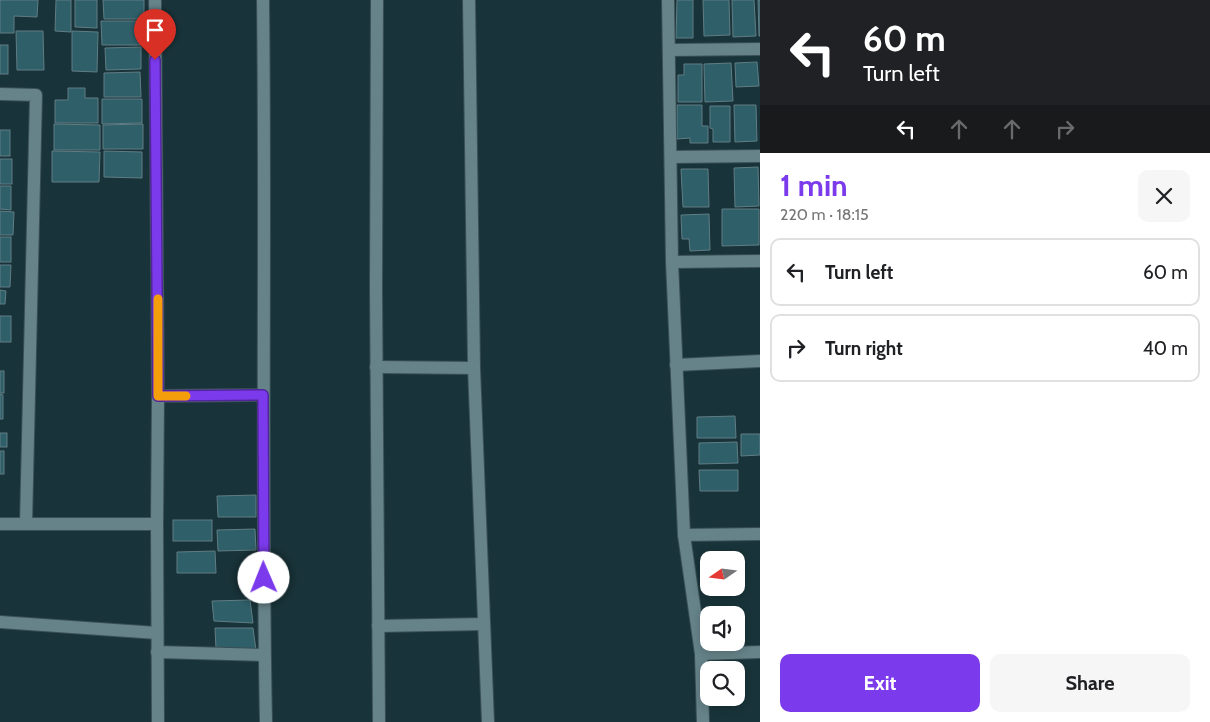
<!DOCTYPE html>
<meta charset="utf-8">
<style>
:root{--surface:#fff;--page:#f6f6f6;--text:#202124;--muted:#757577;--line:#e0e0e0;--accent:#7c3aed}
body{margin:0;font-family:Cabin,sans-serif;background:var(--page);color:var(--text);height:100vh;display:flex;flex-direction:column;font-size:19px;white-space:nowrap}
*{box-sizing:border-box;margin:0}
p{font-size:16px;color:var(--muted)}
.icon{flex:none;width:28px;height:28px;fill:none;stroke:currentColor;stroke-width:2;stroke-linecap:round;stroke-linejoin:round}
.map{position:relative;flex:1;overflow:hidden}
.sheet{display:flex;flex-direction:column;background:var(--surface);width:450px}
.sheet>*{flex:none}
.guide{background:#202124;color:#fff;overflow:hidden}
.needle{width:32px;rotate:256deg}
.fabs{position:absolute;left:700px;top:551px;display:grid;gap:10px}
.fabs a{display:grid;place-items:center;width:45px;height:45px;border-radius:10px;background:var(--surface);box-shadow:0 2px 8px #0003;font-size:25px}
.pin{position:absolute;display:grid;place-items:center;width:42px;height:42px;color:#fff;margin:-51px -21px;border-radius:50% 50% 50% 0;rotate:-45deg;box-shadow:0 0 5px #0007}
.pin .icon{rotate:45deg}
.me{position:absolute;width:55px;margin:-28px;rotate:359deg;stroke-linejoin:round;filter:drop-shadow(0 0 4px #0008)}
.turn{display:flex;align-items:center;gap:18px;height:105px;padding:0 20px;font-size:22px}
.turn .icon{width:65px;height:65px;stroke-width:2.5}
.turn b{display:block;font-size:35px;line-height:42px}
.lanes{display:flex;align-items:center;height:48px;padding:0 20px;background:#0003;justify-content:center;gap:25px;direction:ltr}
.lanes .off{opacity:.35}
.round{display:grid;place-items:center;flex:none;width:52px;height:52px;border-radius:10px;background:var(--page)}
.headline{display:flex;align-items:center;justify-content:space-between;height:85px;padding:0 20px}
h1{font-size:30px;font-weight:700;line-height:38px;color:var(--accent)}
.button{display:flex;gap:10px;margin-top:auto;padding:10px 20px}
.button a{flex:1;height:58px;border-radius:10px;background:var(--accent);color:#fff;font-size:20px;font-weight:700;line-height:58px;text-align:center}
.button a+a{background:var(--page);color:var(--text)}
ul{padding:0;list-style:none}
li{display:flex;align-items:center;gap:15px;height:68px;margin:0 10px 8px;padding:0 10px;border:2px solid var(--line);border-radius:10px}
li div{flex:1}
li b{display:block;font-size:19px}
li em{font-style:normal}
main{display:flex;flex:1;min-height:0}
.map>svg:first-child{display:block}
.building{fill:#2f606a;stroke:#607d83}
.lines{fill:none;stroke-linecap:round;stroke-linejoin:round}
.minor-casing{stroke:#394f55;stroke-width:14}
.minor{stroke:#66838a;stroke-width:12}
.route-casing{stroke:#51269a;stroke-width:12}
.route{stroke:#7c3aed;stroke-width:9}
.slow{stroke:#f59e0b;stroke-width:9}
</style>
<main>
<div class="map">
<svg width="760" height="722" viewBox="0 0 760 722">
<rect width="100%" height="100%" fill="#183339"/>
<g class="building">
<path d="M0,0h38l-1,17 -23,-1v17h-14z"/>
<path d="M56,0h15v32l-16,-1z"/>
<path d="M75,0h22v28l-22,-1z"/>
<path d="M103,0h41v19h-40z"/>
<path d="M677,0h16v38h-17z"/>
<path d="M703,0h26l1,35 -26,1z"/>
<path d="M732,0h22l2,36 -23,1z"/>
<path d="M758,0h2v36h-1z"/>
<path d="M101,21h44v24h-43z"/>
<path d="M16,31h27l1,39h-27z"/>
<path d="M72,31l26,1 -1,40 -25,-1z"/>
<rect x="0" y="45" width="8" height="29"/>
<path d="M141,47v22l-35,1 -1,-22z"/>
<path d="M757,62l2,24 -23,1 -1,-24z"/>
<path d="M731,63l2,38 -28,1 -1,-38z"/>
<path d="M684,64h18v38h-24v-27h6z"/>
<path d="M140,72l1,25h-37v-24z"/>
<path d="M68,88h17v10h13v25h-43v-23h13z"/>
<path d="M102,99h40v24l-40,1z"/>
<path d="M677,105h25v21h6v17h-18v-5l-13,1z"/>
<path d="M734,105h22l1,36 -22,1z"/>
<path d="M710,106h20v36h-17v-13l-3,-1z"/>
<path d="M54,124l46,1v25h-46z"/>
<path d="M143,124v25h-40v-24z"/>
<rect x="0" y="130" width="10" height="26"/>
<path d="M52,151l48,1 -1,30h-47z"/>
<path d="M104,151l38,1v26l-38,-1z"/>
<rect x="0" y="159" width="12" height="25"/>
<path d="M758,167l1,39 -24,1 -1,-39z"/>
<path d="M681,169h27l1,38h-26z"/>
<path d="M0,186h11v24l-11,-1z"/>
<path d="M722,209h37v36l-37,1z"/>
<path d="M0,211l14,1 -1,23h-13z"/>
<path d="M709,214l1,36 -20,1 -1,-12h-7l-1,-24z"/>
<rect x="0" y="237" width="11" height="25"/>
<path d="M0,265h11l-1,22h-10z"/>
<path d="M0,290l6,1 -1,13h-5z"/>
<rect x="0" y="316" width="11" height="26"/>
<rect x="0" y="371" width="4" height="22"/>
<path d="M0,394l3,1v24h-3z"/>
<path d="M735,416l1,22h-39v-21z"/>
<rect x="0" y="433" width="7" height="14"/>
<path d="M741,434h19v21l-19,1z"/>
<path d="M737,442l1,21 -39,1v-21z"/>
<rect x="0" y="451" width="4" height="23"/>
<path d="M699,470h39v21h-38z"/>
<path d="M256,495v22h-38l-1,-21z"/>
<rect x="173" y="520" width="39" height="21"/>
<path d="M255,529l1,21 -38,1 -1,-21z"/>
<path d="M215,551l1,22h-39v-21z"/>
<path d="M250,600l3,23 -39,-2 -2,-20z"/>
<path d="M215,628h38l3,22 -40,-1z"/>
</g>
<g class="lines">
<g class="minor-casing">
<g id="minor">
<path d="M155,0l3,396 -1,128 1,198"/>
<path d="M263,0c3,241 -2,481 3,722"/>
<path d="M377,0l-1,289 3,433"/>
<path d="M469,0l5,368 14,354"/>
<path d="M668,0l4,262 12,273 17,119 2,68"/>
<path d="M669,50l91,-1"/>
<path d="M0,94l36,1 -10,428"/>
<path d="M671,157l89,-1"/>
<path d="M672,262l88,-1"/>
<path d="M676,365l84,-4"/>
<path d="M376,367l98,1"/>
<path d="M158,396l105,-1"/>
<path d="M0,524h157"/>
<path d="M684,535l76,-1"/>
<path d="M0,622l157,11"/>
<path d="M378,626l106,-2"/>
<path d="M157,652l107,3"/>
<path d="M701,654l59,-2"/>
</g>
</g>
<use href="#minor" class="minor"/>
</g>
<g class="lines">
<g class="route-casing">
<path id="route" d="M155,60l3,336 105,-1 1,183"/>
</g>
<use href="#route" class="route"/>
<path class="slow" d="M158,299v97h28"/>
</g>
</svg>
<div class="fabs">
<a><svg class="needle" viewBox="-14 -14 28 28"><path d="M0-13l5 13h-10z" fill="#e53935"/><path d="M0 13l5-13h-10z" fill="#757577"/></svg></a>
<a><svg class="icon" aria-label="sound" viewBox="0 0 24 24"><path d="M4 9h4l5-4v14l-5-4H4zM17 9q2 3 0 6"/></svg></a>
<a><svg class="icon" aria-label="search" viewBox="0 0 24 24"><circle cx="10" cy="10" r="6"/><path d="M15 15l6 6"/></svg></a>
</div>
<div class="pin" style="left:155px;top:60px;background:#d93025"><svg class="icon" aria-label="arrive" viewBox="0 0 24 24"><path d="M6 21V4h12l-3 4 3 4H6"/></svg></div>
<svg class="me" style="left:264px;top:578px" viewBox="-20 -20 40 40"><circle r="19" fill="#fff"/><path d="M0-13L10 11 0 6-10 11z" fill="#7c3aed"/></svg>
</div>
<section class="sheet">
<div class="guide">
<div class="turn"><svg class="icon" aria-label="left" viewBox="0 0 24 24"><path d="M17 20v-9H6M10 6l-5 5 5 5"/></svg><div><b>60 m</b>Turn left</div></div>
<div class="lanes"><svg class="icon" aria-label="left" viewBox="0 0 24 24"><path d="M17 20v-9H6M10 6l-5 5 5 5"/></svg><svg class="icon off" aria-label="ahead" viewBox="0 0 24 24"><path d="M12 20V5M6 11l6-6 6 6"/></svg><svg class="icon off" aria-label="ahead" viewBox="0 0 24 24"><path d="M12 20V5M6 11l6-6 6 6"/></svg><svg class="icon off" aria-label="right" viewBox="0 0 24 24"><path d="M7 20v-9h11M14 6l5 5-5 5"/></svg></div>
</div>
<div class="headline"><div><h1>1 min</h1><p>220 m · 18:15</p></div><a class="round"><svg class="icon" aria-label="close" viewBox="0 0 24 24"><path d="M6 6l12 12M18 6L6 18"/></svg></a></div>
<ul>
<li><svg class="icon" aria-label="left" viewBox="0 0 24 24"><path d="M17 20v-9H6M10 6l-5 5 5 5"/></svg><div><b>Turn left</b></div><em>60 m</em></li>
<li><svg class="icon" aria-label="right" viewBox="0 0 24 24"><path d="M7 20v-9h11M14 6l5 5-5 5"/></svg><div><b>Turn right</b></div><em>40 m</em></li>
</ul>
<div class="button"><a>Exit</a><a>Share</a></div>
</section>
</main>
